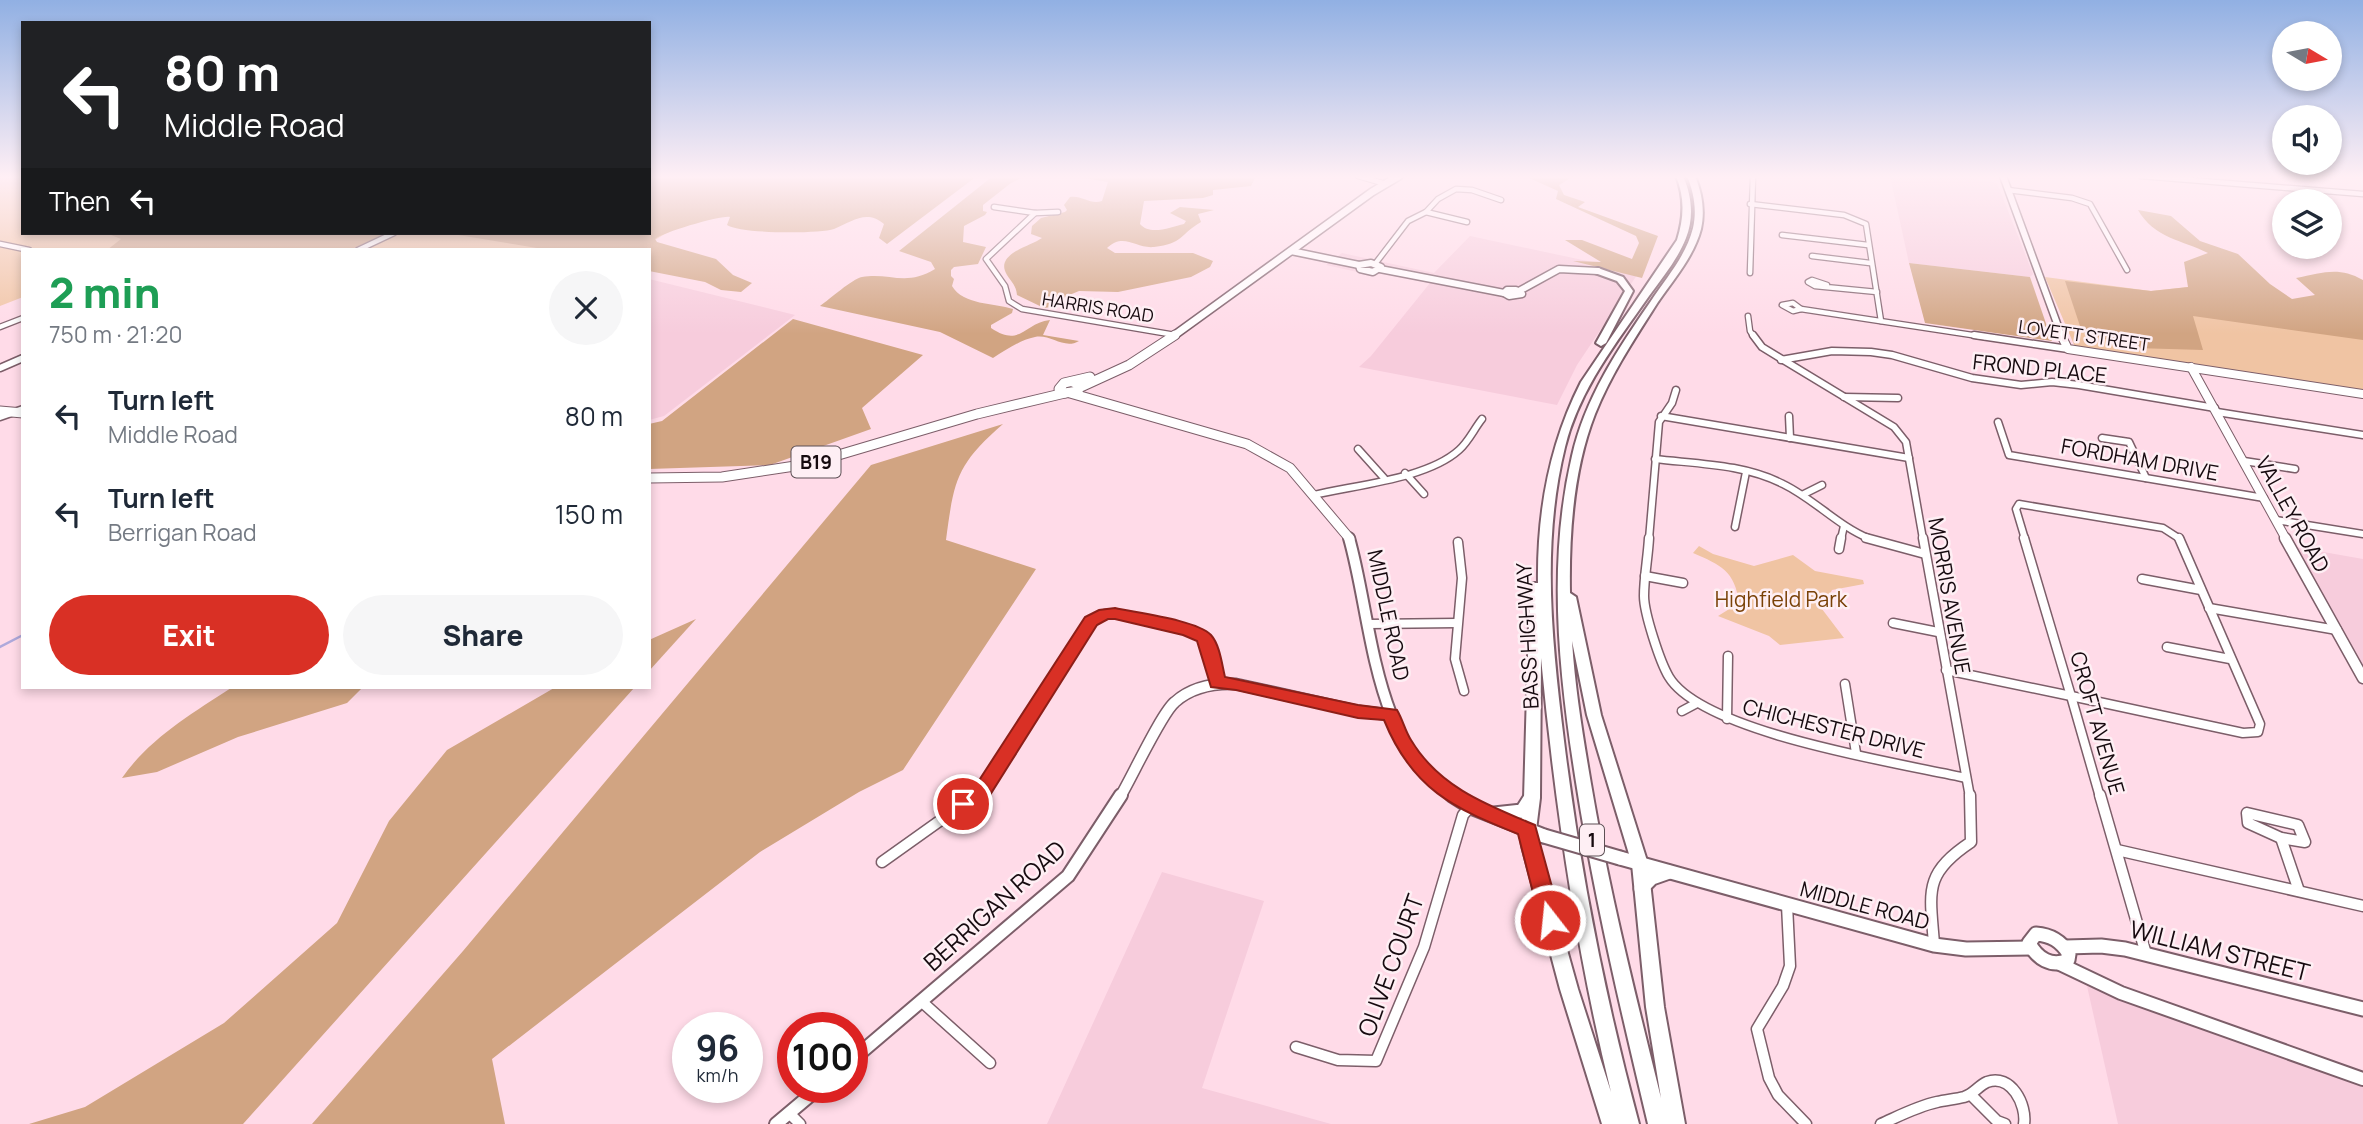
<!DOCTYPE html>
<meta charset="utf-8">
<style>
:root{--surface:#fff;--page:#f6f6f7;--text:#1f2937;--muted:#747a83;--accent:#d93025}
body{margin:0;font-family:Manrope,sans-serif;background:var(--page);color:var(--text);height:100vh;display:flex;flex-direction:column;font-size:26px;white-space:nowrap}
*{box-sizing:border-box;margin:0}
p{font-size:23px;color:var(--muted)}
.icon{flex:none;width:38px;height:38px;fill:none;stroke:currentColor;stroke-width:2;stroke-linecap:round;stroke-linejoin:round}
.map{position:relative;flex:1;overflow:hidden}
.details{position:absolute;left:21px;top:248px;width:630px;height:441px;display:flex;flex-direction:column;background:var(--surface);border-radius:0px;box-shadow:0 4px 10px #0003}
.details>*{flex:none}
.top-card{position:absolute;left:21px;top:21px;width:630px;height:214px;border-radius:0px;box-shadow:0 4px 10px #0003;background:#202124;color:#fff;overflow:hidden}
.needle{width:46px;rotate:100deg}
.tools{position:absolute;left:2272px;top:21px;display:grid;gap:14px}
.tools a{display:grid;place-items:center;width:70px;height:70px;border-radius:50%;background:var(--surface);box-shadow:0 4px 10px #0003;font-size:35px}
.speed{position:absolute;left:672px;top:1012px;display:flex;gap:14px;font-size:35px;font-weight:700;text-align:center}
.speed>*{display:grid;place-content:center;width:91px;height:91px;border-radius:50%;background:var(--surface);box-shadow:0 4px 10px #0003;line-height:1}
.speed small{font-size:18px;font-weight:400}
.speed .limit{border:10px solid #d22;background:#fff;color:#111}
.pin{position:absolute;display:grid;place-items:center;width:60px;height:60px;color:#fff;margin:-30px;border:4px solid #fff;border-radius:50%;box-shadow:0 2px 7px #0007}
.me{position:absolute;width:77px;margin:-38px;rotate:344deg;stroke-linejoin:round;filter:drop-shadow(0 0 5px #0008)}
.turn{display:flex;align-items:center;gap:24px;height:147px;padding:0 28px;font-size:32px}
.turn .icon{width:91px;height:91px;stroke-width:2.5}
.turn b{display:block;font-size:49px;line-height:60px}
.then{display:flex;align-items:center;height:66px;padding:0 28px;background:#0003;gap:14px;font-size:26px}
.round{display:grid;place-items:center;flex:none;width:74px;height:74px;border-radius:37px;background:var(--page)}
.headline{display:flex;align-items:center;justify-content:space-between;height:119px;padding:0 28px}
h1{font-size:42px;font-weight:800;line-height:52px;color:#1e9e55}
.cta{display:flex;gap:14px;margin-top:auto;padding:14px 28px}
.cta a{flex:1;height:80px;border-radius:42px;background:var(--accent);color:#fff;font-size:28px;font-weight:800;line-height:80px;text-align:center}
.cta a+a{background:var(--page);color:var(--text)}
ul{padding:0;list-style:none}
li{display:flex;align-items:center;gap:21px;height:98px;padding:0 28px}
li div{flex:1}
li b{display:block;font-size:26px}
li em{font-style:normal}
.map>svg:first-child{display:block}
.built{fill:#f7ccdc}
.green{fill:#f0c4a3}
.forest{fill:#d1a482}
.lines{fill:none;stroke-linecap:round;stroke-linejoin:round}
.stream{stroke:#aea9db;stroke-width:2.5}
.minor-far3-casing{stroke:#7c5e69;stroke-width:7}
.minor-far2-casing{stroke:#7c5e69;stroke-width:9}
.minor-far1-casing{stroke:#7c5e69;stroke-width:11}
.minor-casing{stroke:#7c5e69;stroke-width:13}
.tertiary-far3-casing{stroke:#7c5e69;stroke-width:9}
.tertiary-far2-casing{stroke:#7c5e69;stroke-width:10}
.tertiary-far1-casing{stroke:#7c5e69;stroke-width:13}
.tertiary-casing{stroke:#7c5e69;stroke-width:16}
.secondary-far2-casing{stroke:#7c5e69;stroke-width:11}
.secondary-far1-casing{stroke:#7c5e69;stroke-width:14}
.secondary-casing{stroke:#7c5e69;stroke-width:17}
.primary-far1-casing{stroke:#7c5e69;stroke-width:10}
.primary-casing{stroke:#7c5e69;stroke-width:11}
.motorway-casing{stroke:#7c5e69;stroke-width:4}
.minor-far3{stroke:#fff;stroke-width:4.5}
.minor-far2{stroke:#fff;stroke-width:6}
.minor-far1{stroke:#fff;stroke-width:8}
.minor{stroke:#fff;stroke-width:10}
.tertiary-far3{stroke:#fff;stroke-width:6}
.tertiary-far2{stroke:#fff;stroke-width:8}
.tertiary-far1{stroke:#fff;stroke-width:10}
.tertiary{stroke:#fff;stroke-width:12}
.secondary-far2{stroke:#fff;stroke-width:9}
.secondary-far1{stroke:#fff;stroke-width:10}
.secondary{stroke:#fff;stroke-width:13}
.primary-far1{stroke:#fff;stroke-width:7}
.primary{stroke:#fff;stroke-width:9}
.motorway{fill:#fff;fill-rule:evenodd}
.secondary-bridge-casing{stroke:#7c5e69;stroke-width:17;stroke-linecap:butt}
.secondary-bridge{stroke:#fff;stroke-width:13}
.route{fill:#d93025;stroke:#8d1f18;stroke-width:2}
.labels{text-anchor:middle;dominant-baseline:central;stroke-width:5;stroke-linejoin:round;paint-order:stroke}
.far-street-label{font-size:18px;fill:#160a0f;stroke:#feeff4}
.shield{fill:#feeff4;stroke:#5c4f54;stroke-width:2}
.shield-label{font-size:19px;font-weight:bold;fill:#160a0f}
.street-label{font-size:21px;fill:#160a0f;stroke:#feeff4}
.park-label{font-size:21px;fill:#794107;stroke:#feeff4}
.near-street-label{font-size:24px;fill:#160a0f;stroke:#feeff4}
</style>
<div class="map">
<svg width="2363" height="1124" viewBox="0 0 2363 1124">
<rect width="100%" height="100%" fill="#ffdbe8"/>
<g class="built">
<path d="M1890,176l79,2 28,5 36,91 -3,3 -121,-14z"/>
<path d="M1470,236l169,36 -62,93 -20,40 -198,-38 12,-11 59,-73 -46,-10 -13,2 -45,-10 16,-12 92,20z"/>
<path d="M649,279l146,36 -131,101 -15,4z"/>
<path d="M2295,547l68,12v107z"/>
<path d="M1162,872l102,29 -62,187 129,36h-284z"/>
<path d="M2087,986l276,99v39h-245z"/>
</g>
<g class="green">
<path d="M0,176h23v57h362l-37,17h-325v47l-23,9z"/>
<path d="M649,176h113l-124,74h-277l35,-17h253z"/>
<path d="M2045,277l106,14 38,-4 174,25v80l-288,-45z"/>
<path d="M1699,546l14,8 41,12 39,-11 22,16 48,9 1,4 -32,6 -10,19 22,29 -64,7 -11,-9 -51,-20 21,-13c-4,-32 -18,-38 -46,-50z"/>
</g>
<g class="forest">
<path d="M649,176h328l-90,68 -8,-6 5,-14c-18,-15 -32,-2 -50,5 -15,5 -94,5 -107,-4l3,-8c-9,-2 -66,15 -75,22l2,3 59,17 17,16 19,8 -11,9 -20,-2 -16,-8 -56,-11v-21h-100l-103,-17h203z"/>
<path d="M993,176h32l-14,7 -28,22v6l4,1 -2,3 -21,11 -1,16 23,5 -8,17 -24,3 -3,3v6l3,3 -2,7c11,19 42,17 61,23l-1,4 -21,12v3c30,20 33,-5 59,-8l-7,15 36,6c-15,9 -28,-7 -44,-4 -15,3 -29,13 -42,21l-53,-26 -120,-26c10,-7 32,-27 42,-29 27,-5 44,10 73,-8l-4,-7 -32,-11z"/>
<path d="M1072,176h184l-5,10 -38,4v5l-10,3 -59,3 -4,23c10,12 31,3 44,0l2,-3 -16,-8 10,-6 34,3 -16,4 3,8c-21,12 -18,22 -47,25 -18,2 -30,-15 -47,1l8,5h78l20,8 -3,6 -19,10 -73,15 -39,-1 -12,5 -16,11 -7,1 -27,-13c-1,-10 -5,-12 -10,-20 -13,-21 22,-28 35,-37l-11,-4 1,-8 9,-8 24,-6 2,-2 -3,-5 6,-8c12,-2 20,8 32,4l6,-19z"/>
<path d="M1525,176h49l-15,9 5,10 21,7 -7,5 80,29 -16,42 -69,-17 28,1 -36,-22h17l50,19 7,-16 -3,-7 -80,-37 2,-8z"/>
<path d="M2138,210l33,6 29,25 38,13 32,30 22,15 23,-4 -19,-17c27,-5 42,-12 67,2v60l-170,-24 10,34 -68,-2 -53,-16 -17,-51 86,10 37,-4 -4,-25 24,-9c-26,-13 -54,-15 -70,-43z"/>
<path d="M106,233h263l14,2 -33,15h-243l14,-11z"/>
<path d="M1909,263l121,14 22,64 -127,-18z"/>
<path d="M793,319l130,36 -61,53 9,21 -101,36 -121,4v-45l13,-3z"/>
<path d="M1003,424c-47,41 -49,56 -57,116l90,29 -133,201 -44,22 -99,60 -268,207 13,65h-193l151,-173 408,-486z"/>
<path d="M696,619l-47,52v-31z"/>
<path d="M231,688h131l-15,15 -109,34 -81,35 -35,6c27,-39 69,-64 109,-90z"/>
<path d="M554,688h80l-391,436h-214l56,-17 139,-84 113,-100 52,-102 58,-71z"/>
</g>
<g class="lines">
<path class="stream" d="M0,647l23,-12"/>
<g class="minor-far3-casing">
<g id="minor-far3">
<path d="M1358,176l28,8"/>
<path d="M2141,176l222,18"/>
<path d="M2008,190l64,8 18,6 37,66"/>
<path d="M1750,204l94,11 22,9 15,97"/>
<path d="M994,207l41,6 -49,46 19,27 4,15 13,8 153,26"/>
<path d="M1426,212l41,10"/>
<path d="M1035,213l23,-1"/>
<path d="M1782,235l86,10"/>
<path d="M0,244l29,6"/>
<path d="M358,250l36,-17"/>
<path d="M1812,256l58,7"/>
<path d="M1375,264l33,-43 18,-9 12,-13 18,-10 16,1 29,10"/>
<path d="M1750,273l3,-97"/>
<path d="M1827,285l-15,-5 -4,2 7,4 62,6"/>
<path d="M1793,303l8,6 -8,2 -11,-6z"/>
<path d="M1801,309l184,28"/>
<path d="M1748,316l2,15 4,6"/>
<path d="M0,327l23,-9"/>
</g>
</g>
<g class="minor-far2-casing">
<g id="minor-far2">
<path d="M1753,335l9,12 132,80 12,15 17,97"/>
<path d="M1974,335l94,14"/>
<path d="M1781,360l51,-9 39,1 21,3 80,23 49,7 31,-3 27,3 136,23"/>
<path d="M0,368l23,-10"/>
<path d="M1844,397l54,1"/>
<path d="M2217,412l146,23"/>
<path d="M1661,416l248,42"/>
<path d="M1789,416l1,22"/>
<path d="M0,417l23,-8"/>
<path d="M1998,422l11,33 255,43"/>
<path d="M2102,438l27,4 17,36"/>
<path d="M1358,449l26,29"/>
<path d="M1655,459c43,5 89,5 128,25 31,15 55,42 87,55"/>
<path d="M2244,461l51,8"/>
<path d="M1405,473l19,21"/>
<path d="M1804,494l18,-9"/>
<path d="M1314,495c41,-10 113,-16 145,-45 10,-9 15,-21 23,-31"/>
<path d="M2276,520l87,14"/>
<path d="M1735,527l11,-55"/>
<path d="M1649,539l10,-117 13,-19 4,-13"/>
<path d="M1841,539l3,-13"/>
<path d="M2025,539l-9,-30 3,-5 144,24 17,11"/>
</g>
</g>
<g class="minor-far1-casing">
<g id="minor-far1">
<path d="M1649,538c-1,19 -5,39 -5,58 0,17 16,66 25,81 34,56 230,86 297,101"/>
<path d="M1866,538l59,16"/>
<path d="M1923,538l47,259"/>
<path d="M2024,538l47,158"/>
<path d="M1458,542l4,36 -7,81 9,32"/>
<path d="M1839,549l2,-11"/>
<path d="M1645,576l38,7"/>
<path d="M2142,579l59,11"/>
<path d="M2209,608l128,22"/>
<path d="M1893,623l45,9"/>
<path d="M1369,624l88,-1"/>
<path d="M2167,647l63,12"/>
<path d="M1946,670l125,26"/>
<path d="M1845,684l11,69"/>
<path d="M2071,696l172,37 15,-1 2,-8 -81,-186"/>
<path d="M2071,696l29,101"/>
<path d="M1682,711l15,-8"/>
<path d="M1727,719l1,-63"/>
<path d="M973,797l10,-7 108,-169 14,-7h11l81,19 10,9 11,41"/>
</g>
</g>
<g class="minor-casing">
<g id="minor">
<path d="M2100,795l46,159"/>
<path d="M2247,813l51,12 7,17 -24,-4 -33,-15z"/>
<path d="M2281,838l18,53"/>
<path d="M2117,850l246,56"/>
<path d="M882,862l94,-67"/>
<path d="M1787,905l3,61 -7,20 -26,43 12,49 9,17 28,29"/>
<path d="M1934,944c-4,-53 -11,-70 37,-102l-1,-47"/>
<path d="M921,1001l69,62"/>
<path d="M1296,1047l42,13 38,1 48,-114 39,-132 7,-8"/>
<path d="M1971,1095l26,26 8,3"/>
<path d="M789,1113l11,11"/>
<path d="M1881,1124c18,-8 37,-18 56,-22 9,-2 19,-3 27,-5 10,-3 14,-11 23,-15 24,-9 40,23 37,42"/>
</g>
</g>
<g class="tertiary-far3-casing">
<g id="tertiary-far3">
<path d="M2003,176l59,161"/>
<path d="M1291,251l68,14"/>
<path d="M1371,263l10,4 -8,5 -13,-3 -1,-4z"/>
<path d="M1380,269l124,24"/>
<path d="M1507,290h9l6,4 -13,2 -5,-3z"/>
<path d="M1519,291l40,-22 39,2"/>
</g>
</g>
<g class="tertiary-far2-casing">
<g id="tertiary-far2">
<path d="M2061,335l7,14 295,45"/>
<path d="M2191,367l95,172"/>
</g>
</g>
<g class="tertiary-far1-casing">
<g id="tertiary-far1">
<path d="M2285,538l78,140"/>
<path d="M1120,797c11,-18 42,-85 55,-95 17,-15 39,-19 61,-18l122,27 33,4"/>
</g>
</g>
<g class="tertiary-casing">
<g id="tertiary">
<path d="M2060,964l61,29 242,86"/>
<path d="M852,1060l216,-184 53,-81"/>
<path d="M776,1124l44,-37"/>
</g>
</g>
<g class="secondary-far2-casing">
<path id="secondary-far2" d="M1070,393l177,51 43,24 60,71"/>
</g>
<g class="secondary-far1-casing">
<path id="secondary-far1" d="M1349,538c24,84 23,208 106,259"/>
</g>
<g class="secondary-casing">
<g id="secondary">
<path d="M1452,795l19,12 73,29"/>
<path d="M1494,814l28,-3 7,-11"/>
<path d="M1620,858l314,87 32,4 65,-1"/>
<path d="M1641,889l11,-11 17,-6"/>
<path d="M2036,934c15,1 25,7 33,20l-1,6c-17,8 -31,-2 -39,-17z"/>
<path d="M2066,947l35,-1 24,3 238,60"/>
</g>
</g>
<g class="primary-far1-casing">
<path id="primary-far1" d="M1172,337l200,-145 27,-16"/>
</g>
<g class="primary-casing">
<g id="primary">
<path d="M1073,382l7,3 -2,6 -13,2 -6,-4 5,-6 26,-6"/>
<path d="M1081,387l48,-22 46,-30"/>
<path d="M0,411l23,2"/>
<path d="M649,478l73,-1 86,-13 169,-50 88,-21"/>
</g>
</g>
<g class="motorway-casing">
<g id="motorway">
<path d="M1676,176h7c9,20 11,42 3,62 -8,21 -24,40 -37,58 -33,47 -70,94 -84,151 -24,97 -13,196 -1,294 16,129 41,257 75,383h-37l-42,-135 -38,-143 -2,-16 4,-32 6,-212 2,-3h6c-1,-71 11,-138 43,-201l96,-142c7,-22 8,-42 -1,-64zM1541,658c14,147 35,292 70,434l-33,-103 -40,-143 -2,-16 4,-32z"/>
<path d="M1687,176h8c7,17 10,35 6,53 -7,27 -27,50 -43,73 -23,36 -47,72 -63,112 -22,56 -26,120 -25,179l6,4 25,118 47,149 16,143 21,117h-37c-27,-113 -54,-227 -72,-342 -17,-108 -29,-219 -4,-326 13,-58 46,-107 79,-155 15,-23 35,-45 42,-73 4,-18 1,-35 -6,-52zM1572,641l15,74 45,149 14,143 15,91c-26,-104 -52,-208 -70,-314 -8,-47 -16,-95 -19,-143z"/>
<path d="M1598,268l25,9 10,14 -27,52 -5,3 -5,-3 29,-52 -8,-10 -22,-8v-4z"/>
</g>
</g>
<use href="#minor-far3" class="minor-far3"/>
<use href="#minor-far2" class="minor-far2"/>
<use href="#minor-far1" class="minor-far1"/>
<use href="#minor" class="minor"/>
<use href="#tertiary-far3" class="tertiary-far3"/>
<use href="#tertiary-far2" class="tertiary-far2"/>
<use href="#tertiary-far1" class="tertiary-far1"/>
<use href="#tertiary" class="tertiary"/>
<use href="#secondary-far2" class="secondary-far2"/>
<use href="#secondary-far1" class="secondary-far1"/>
<use href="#secondary" class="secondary"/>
<use href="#primary-far1" class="primary-far1"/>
<use href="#primary" class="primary"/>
<use href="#motorway" class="motorway"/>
<g class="secondary-bridge-casing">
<path id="secondary-bridge" d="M1544,836l76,22"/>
</g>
<use href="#secondary-bridge" class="secondary-bridge"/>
</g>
<linearGradient id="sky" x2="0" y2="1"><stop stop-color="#91b0e3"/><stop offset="0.53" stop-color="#ffeff5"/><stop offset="1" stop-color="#ffeff5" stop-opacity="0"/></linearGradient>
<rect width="2363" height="334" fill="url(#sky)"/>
<path class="route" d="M1115,608c22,5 82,12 96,27 9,10 11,30 14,42l133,28 39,5c6,10 8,21 14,30 28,47 76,65 124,85l26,95 -3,6 -8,3 -7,-3 -3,-6 -22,-86c-65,-26 -106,-45 -134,-114l-26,-2 -122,-28 -25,-3 -14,-46 -14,-6 -68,-16h-7l-11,6 -107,170c-10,8 -20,19 -34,15l-3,-6 3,-5 20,-14 109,-168 14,-7z"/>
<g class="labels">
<g class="far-street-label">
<text transform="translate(1098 307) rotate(9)">HARRIS ROAD</text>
<text transform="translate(2084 335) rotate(8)">LOVETT STREET</text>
</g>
<g class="shield">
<rect x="791.5" y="446.5" width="49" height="31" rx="5"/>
<rect x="1580" y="824.5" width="24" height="31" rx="5"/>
</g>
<g class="shield-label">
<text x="816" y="462">B19</text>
<text x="1592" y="840">1</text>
</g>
<g class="street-label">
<text transform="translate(2040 368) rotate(6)">FROND PLACE</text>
<text transform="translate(2140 459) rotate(10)">FORDHAM DRIVE</text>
<text transform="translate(2293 514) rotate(61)">VALLEY ROAD</text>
<text transform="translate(1950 596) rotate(80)">MORRIS AVENUE</text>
<text transform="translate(1389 615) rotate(78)">MIDDLE ROAD</text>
<text transform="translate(1527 636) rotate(-93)">BASS HIGHWAY</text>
<text transform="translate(2098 723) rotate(74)">CROFT AVENUE</text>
<text transform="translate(1834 728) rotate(14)">CHICHESTER DRIVE</text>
<text transform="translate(1865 905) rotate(15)">MIDDLE ROAD</text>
</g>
<g class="park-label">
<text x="1781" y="599">Highfield Park</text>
</g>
<g class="near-street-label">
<text transform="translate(994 905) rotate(-42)">BERRIGAN ROAD</text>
<text transform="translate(2220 950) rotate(14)">WILLIAM STREET</text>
<text transform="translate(1390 965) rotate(-70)">OLIVE COURT</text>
</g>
</g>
</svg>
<div class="tools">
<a><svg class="needle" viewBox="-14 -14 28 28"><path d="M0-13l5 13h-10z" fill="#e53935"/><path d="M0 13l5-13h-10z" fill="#747a83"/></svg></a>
<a><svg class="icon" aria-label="sound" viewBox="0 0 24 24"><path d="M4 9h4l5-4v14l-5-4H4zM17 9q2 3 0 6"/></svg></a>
<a><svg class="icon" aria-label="layers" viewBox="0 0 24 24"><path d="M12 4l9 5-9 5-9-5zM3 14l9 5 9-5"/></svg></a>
</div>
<div class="speed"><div>96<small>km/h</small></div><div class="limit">100</div></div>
<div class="pin" style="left:963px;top:804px;background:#d93025"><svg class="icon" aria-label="arrive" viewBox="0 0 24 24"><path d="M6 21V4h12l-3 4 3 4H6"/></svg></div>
<svg class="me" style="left:1550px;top:920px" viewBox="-20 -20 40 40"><circle r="17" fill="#d93025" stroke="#fff" stroke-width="3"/><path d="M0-11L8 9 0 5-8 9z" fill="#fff"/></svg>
<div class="top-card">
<div class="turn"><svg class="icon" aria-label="left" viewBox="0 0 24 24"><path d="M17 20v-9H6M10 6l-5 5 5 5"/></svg><div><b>80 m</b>Middle Road</div></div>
<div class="then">Then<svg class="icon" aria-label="left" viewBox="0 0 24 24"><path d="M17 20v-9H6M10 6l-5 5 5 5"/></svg></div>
</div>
<section class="details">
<div class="headline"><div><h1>2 min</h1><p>750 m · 21:20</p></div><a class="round"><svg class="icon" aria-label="close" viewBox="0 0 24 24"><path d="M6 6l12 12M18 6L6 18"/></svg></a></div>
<ul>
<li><svg class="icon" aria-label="left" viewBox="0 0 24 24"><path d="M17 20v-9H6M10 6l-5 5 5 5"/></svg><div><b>Turn left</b><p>Middle Road</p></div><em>80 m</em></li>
<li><svg class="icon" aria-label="left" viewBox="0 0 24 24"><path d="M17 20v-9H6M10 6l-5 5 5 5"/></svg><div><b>Turn left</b><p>Berrigan Road</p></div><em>150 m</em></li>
</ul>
<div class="cta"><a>Exit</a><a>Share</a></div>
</section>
</div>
